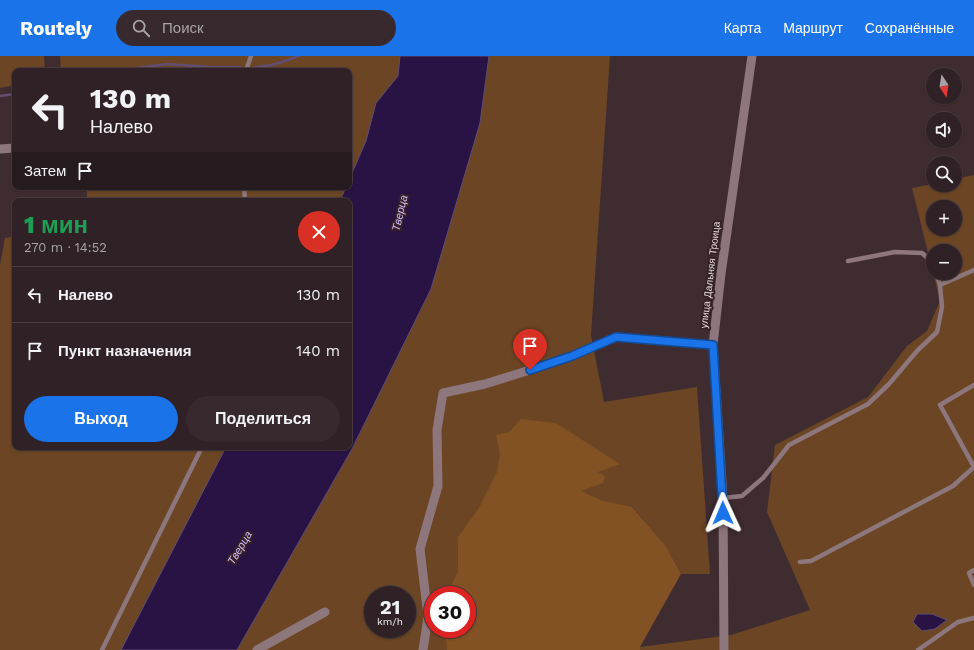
<!DOCTYPE html>
<html lang="ru">
<meta charset="utf-8">
<style>
:root{--surface:#2f2125;--page:#37292d;--text:#f1f3f6;--muted:#a7a3a7;--line:#4a3e42;--accent:#1a73e8}
body{margin:0;font-family:"Work Sans",sans-serif;background:var(--page);color:var(--text);height:100vh;display:flex;flex-direction:column;font-size:15px;white-space:nowrap}
*{box-sizing:border-box;margin:0}
p{font-size:13px;color:var(--muted)}
.icon{flex:none;width:22px;height:22px;fill:none;stroke:currentColor;stroke-width:2;stroke-linecap:round;stroke-linejoin:round}
.map{position:relative;flex:1;overflow:hidden}
.sheet{position:absolute;left:12px;top:142px;width:340px;height:252px;display:flex;flex-direction:column;background:var(--surface);border-radius:8px;box-shadow:0 1px 3px #0004,0 0 0 1px var(--line)}
.sheet>*{flex:none}
.top-card{position:absolute;left:12px;top:12px;width:340px;height:122px;border-radius:8px;box-shadow:0 1px 3px #0004,0 0 0 1px var(--line);background:#2f2125;color:var(--text);overflow:hidden}
.needle{width:26px;rotate:168deg}
.fabs{position:absolute;left:926px;top:12px;display:grid;gap:8px}
.fabs a{display:grid;place-items:center;width:36px;height:36px;border-radius:50%;background:var(--surface);box-shadow:0 1px 3px #0004,0 0 0 1px var(--line);font-size:20px}
.speed{position:absolute;left:364px;top:530px;display:flex;gap:8px;font-size:20px;font-weight:700;text-align:center}
.speed>*{display:grid;place-content:center;width:52px;height:52px;border-radius:50%;background:var(--surface);box-shadow:0 1px 3px #0004,0 0 0 1px var(--line);line-height:1}
.speed small{font-size:10px;font-weight:400}
.speed .limit{border:6px solid #d22;background:#fff;color:#111}
.pin{position:absolute;display:grid;place-items:center;width:34px;height:34px;color:#fff;margin:-41px -17px;border-radius:50% 50% 50% 0;rotate:-45deg;box-shadow:0 0 4px #0007}
.pin .icon{rotate:45deg}
.me{position:absolute;width:44px;margin:-22px;rotate:359deg;stroke-linejoin:round;filter:drop-shadow(0 0 3px #0008)}
.turn{display:flex;align-items:center;gap:14px;height:84px;padding:0 12px;font-size:18px}
.turn .icon{width:52px;height:52px;stroke-width:2.5}
.turn b{display:block;font-size:28px;line-height:34px}
.then{display:flex;align-items:center;height:38px;padding:0 12px;background:#0003;gap:8px;font-size:15px}
.round{display:grid;place-items:center;flex:none;width:42px;height:42px;border-radius:21px;background:var(--page)}
.summary{display:flex;align-items:center;justify-content:space-between;height:68px;padding:0 12px}
h1{font-size:24px;font-weight:800;line-height:30px;color:#1e9e55}
.action{display:flex;gap:8px;margin-top:auto;padding:8px 12px}
.action a{flex:1;height:46px;border-radius:24px;background:var(--accent);color:#fff;font-size:16px;font-weight:800;line-height:46px;text-align:center}
.action a+a{background:var(--page);color:var(--text)}
ul{padding:0;list-style:none}
li{display:flex;align-items:center;gap:12px;height:56px;padding:0 12px;border-top:1px solid var(--line)}
li div{flex:1}
li b{display:block;font-size:15px}
li em{font-style:normal}
header{display:flex;align-items:center;gap:24px;box-sizing:border-box;height:56px;padding:0 20px;background:var(--accent);color:#fff}
header strong{font-size:19px}
nav{display:flex;gap:22px;margin-inline-start:auto;font-size:14px}
.search{width:280px;height:36px;background:var(--page);display:flex;align-items:center;gap:10px;box-sizing:border-box;padding:0 14px;border-radius:22px;color:var(--muted);font-size:15px}
.map>svg:first-child{display:block}
.green{fill:#6b4524;fill-rule:evenodd}
.forest{fill:#825124}
.water{fill:#291345;stroke:#624e72}
.lines{fill:none;stroke-linecap:round;stroke-linejoin:round}
.stream{stroke:#624e72;stroke-width:2.5}
.lane{stroke:#8d767c;stroke-width:4.5}
.street{stroke:#8d767c;stroke-width:9}
.route-casing{stroke:#114b97;stroke-width:10}
.route{stroke:#1a73e8;stroke-width:7}
.labels{text-anchor:middle;dominant-baseline:central;stroke-width:4;stroke-linejoin:round;paint-order:stroke}
.street-label{font-size:10px;fill:#e6d9dc;stroke:#352227}
.water-label{font-size:11px;font-style:italic;fill:#d3bbfe;stroke:#352227}
</style>
<header>
<strong>Routely</strong>
<div class="search"><svg class="icon" aria-label="search" viewBox="0 0 24 24"><circle cx="10" cy="10" r="6"/><path d="M15 15l6 6"/></svg>Поиск</div>
<nav><a>Карта</a><a>Маршрут</a><a>Сохранённые</a></nav>
</header>
<div class="map">
<svg width="974" height="594" viewBox="0 0 974 594">
<rect width="100%" height="100%" fill="#3f2c31"/>
<g class="green">
<path d="M0,0h44l1,15h-30v14l-15,3z"/>
<path d="M60,0h340l-2,20 -22,27 -10,38 -17,39v-109h-288z"/>
<path d="M489,0h121l-19,279 13,67 93,-15 13,187h-29l-15,-28 -34,-39 -165,122v-34h-34v34h34l-20,18v3h-210l115,-201 79,-160 49,-166zM373,539h34v34h-34z"/>
<path d="M974,119v475h-334v-3l91,-12 79,-25 -43,-98 8,-67 93,-48 39,-51 20,-15 13,-30 -28,-113 21,-4v1h22v-6zM933,151h22v22h-22zM933,195h22v22h-22z"/>
<path d="M87,131h259l-6,14h-253z"/>
<path d="M15,180v211h211l-105,203h-121v-385l5,-27z"/>
</g>
<path class="forest" d="M521,363l35,4 64,41 -22,8 7,4 -2,7 -22,8 22,10 29,6 34,39 15,28 -41,73v3h-193v-3l-3,-18h23v-34h-21l12,-23v-35l21,-29 18,-36 3,-18 -4,-19 13,-3z"/>
<g class="water">
<path d="M400,0h89l-9,67 -49,166 -79,160 -115,201h-116l105,-203h123v-246h-9l6,-14h3v-7l17,-39 10,-38 22,-27z"/>
<path d="M917,558h15l15,6 -12,9 -13,2 -9,-9z"/>
</g>
<g class="lines">
<g class="stream">
<path d="M252,12l24,-4 23,-8"/>
<path d="M114,15l53,-7 44,3h29"/>
<path d="M0,40l15,-2"/>
</g>
<g class="lane">
<path d="M246,15l5,-15"/>
<path d="M244,131l1,14"/>
<path d="M848,205l47,-9 27,1 11,10"/>
<path d="M940,229l34,-15"/>
<path d="M723,442l19,-2 21,-18 26,-33 79,-41 21,-20 28,-33 20,-19 5,-25 -2,-22 -4,-12"/>
<path d="M800,506l11,-1 142,-75 21,-19 -34,-62 34,-20"/>
<path d="M974,514l-5,3 5,12"/>
<path d="M102,594l100,-203"/>
<path d="M918,594l40,-28 16,-4"/>
</g>
<g class="street">
<path d="M0,93l15,-1"/>
<path d="M257,594l68,-38"/>
<path d="M423,594l5,-33 -8,-68 18,-63 -1,-56 6,-37 42,-9 45,-14 42,-14 44,-19 97,8"/>
<path d="M724,594l-1,-152 -10,-153 8,-71 31,-218"/>
</g>
</g>
<g class="lines">
<g class="route-casing">
<path id="route" d="M530,314l42,-14 44,-19 97,8 10,168"/>
</g>
<use href="#route" class="route"/>
</g>
<g class="labels">
<g class="street-label">
<text transform="translate(710 219) rotate(-83)">улица Дальняя Троица</text>
</g>
<g class="water-label">
<text transform="translate(400 157) rotate(-77)">Тверца</text>
<text transform="translate(240 492) rotate(-59)">Тверца</text>
</g>
</g>
</svg>
<div class="fabs">
<a><svg class="needle" viewBox="-14 -14 28 28"><path d="M0-13l5 13h-10z" fill="#e53935"/><path d="M0 13l5-13h-10z" fill="#a7a3a7"/></svg></a>
<a><svg class="icon" aria-label="sound" viewBox="0 0 24 24"><path d="M4 9h4l5-4v14l-5-4H4zM17 9q2 3 0 6"/></svg></a>
<a><svg class="icon" aria-label="search" viewBox="0 0 24 24"><circle cx="10" cy="10" r="6"/><path d="M15 15l6 6"/></svg></a>
<a>+</a>
<a>−</a>
</div>
<div class="speed"><div>21<small>km/h</small></div><div class="limit">30</div></div>
<div class="pin" style="left:530px;top:314px;background:#d93025"><svg class="icon" aria-label="arrive" viewBox="0 0 24 24"><path d="M6 21V4h12l-3 4 3 4H6"/></svg></div>
<svg class="me" style="left:723px;top:457px" viewBox="-20 -20 40 40"><path d="M0-17L14 15 0 8-14 15z" fill="#1a73e8" stroke="#fff" stroke-width="4"/></svg>
<div class="top-card">
<div class="turn"><svg class="icon" aria-label="left" viewBox="0 0 24 24"><path d="M17 20v-9H6M10 6l-5 5 5 5"/></svg><div><b>130 m</b>Налево</div></div>
<div class="then">Затем<svg class="icon" aria-label="arrive" viewBox="0 0 24 24"><path d="M6 21V4h12l-3 4 3 4H6"/></svg></div>
</div>
<section class="sheet">
<div class="summary"><div><h1>1 мин</h1><p>270 m · 14:52</p></div><a class="round" style="background:#d93025;color:#fff"><svg class="icon" aria-label="close" viewBox="0 0 24 24"><path d="M6 6l12 12M18 6L6 18"/></svg></a></div>
<ul>
<li><svg class="icon" aria-label="left" viewBox="0 0 24 24"><path d="M17 20v-9H6M10 6l-5 5 5 5"/></svg><div><b>Налево</b></div><em>130 m</em></li>
<li><svg class="icon" aria-label="arrive" viewBox="0 0 24 24"><path d="M6 21V4h12l-3 4 3 4H6"/></svg><div><b>Пункт назначения</b></div><em>140 m</em></li>
</ul>
<div class="action"><a>Выход</a><a>Поделиться</a></div>
</section>
</div>
